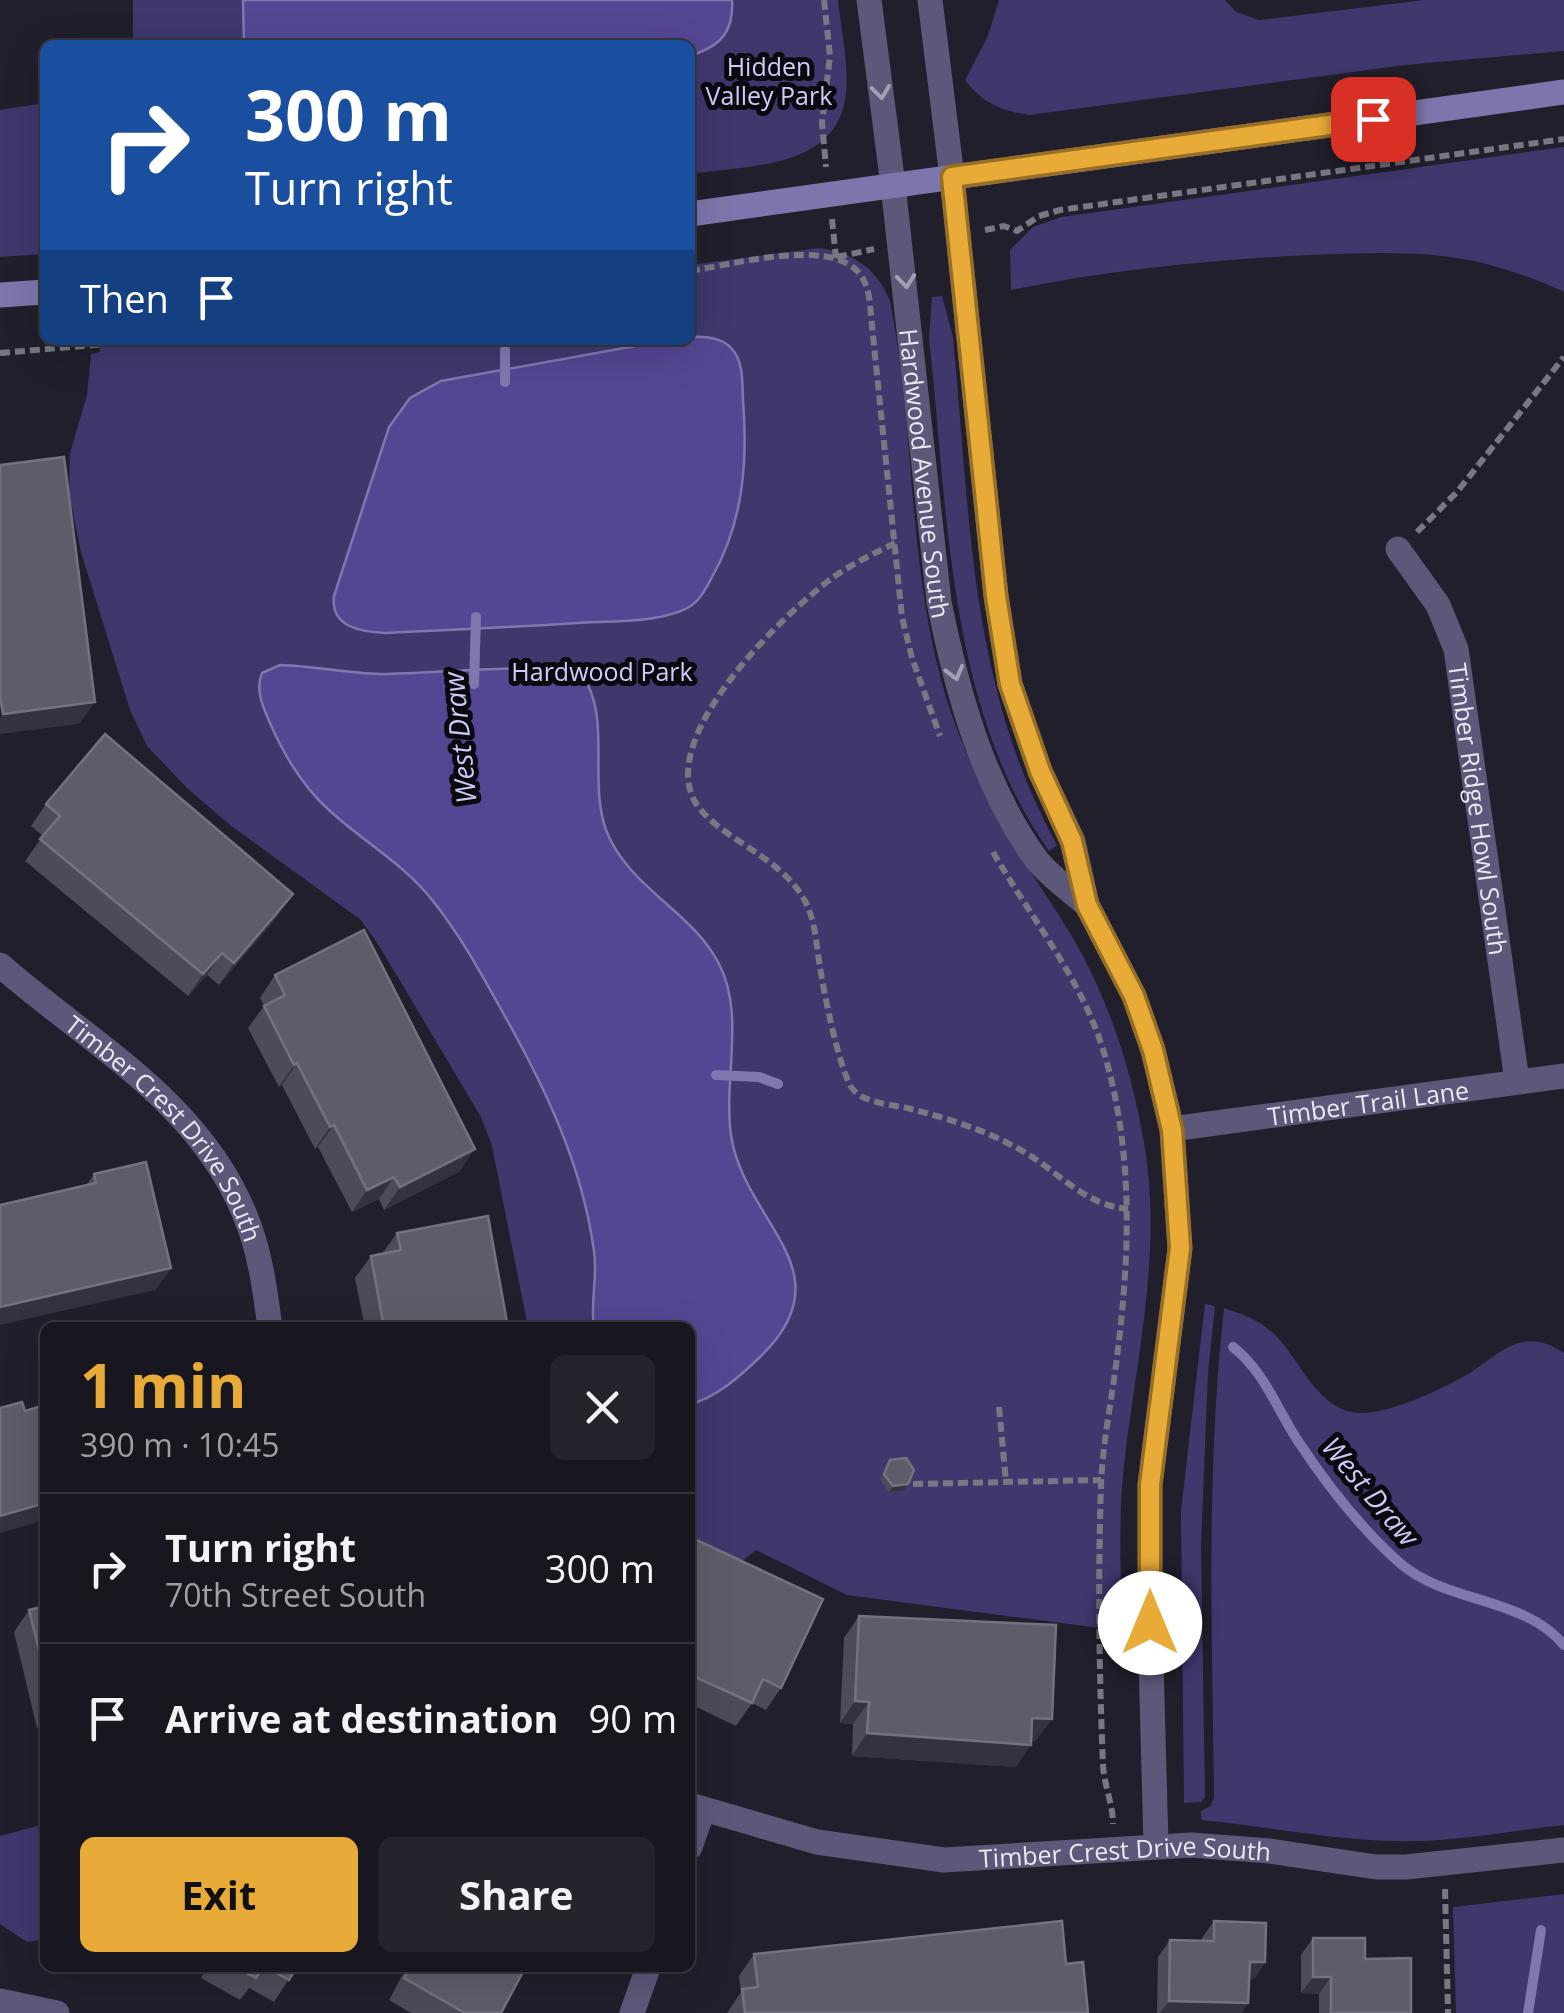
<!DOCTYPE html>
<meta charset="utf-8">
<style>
:root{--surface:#181720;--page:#25242d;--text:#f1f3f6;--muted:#9f9fa5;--line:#36363e;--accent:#e8ab37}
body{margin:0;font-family:"Open Sans",sans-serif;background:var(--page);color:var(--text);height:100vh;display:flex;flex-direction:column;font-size:38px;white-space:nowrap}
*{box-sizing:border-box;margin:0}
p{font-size:32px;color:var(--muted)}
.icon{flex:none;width:55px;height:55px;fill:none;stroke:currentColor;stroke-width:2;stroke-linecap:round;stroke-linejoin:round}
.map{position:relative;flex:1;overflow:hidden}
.panel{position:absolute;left:40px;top:1322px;width:655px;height:650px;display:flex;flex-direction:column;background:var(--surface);border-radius:15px;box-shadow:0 10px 40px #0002,0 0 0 2px var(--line)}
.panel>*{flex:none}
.top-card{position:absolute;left:40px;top:40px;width:655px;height:305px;border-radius:15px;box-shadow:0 10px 40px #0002,0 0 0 2px var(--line);background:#1a4fa0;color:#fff;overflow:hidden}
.pin{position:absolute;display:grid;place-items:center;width:85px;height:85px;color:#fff;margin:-42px;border-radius:20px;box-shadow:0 5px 15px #0006}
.me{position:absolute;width:110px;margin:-55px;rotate:0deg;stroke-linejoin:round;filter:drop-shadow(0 0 8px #0008)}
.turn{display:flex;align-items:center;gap:35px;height:210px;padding:0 40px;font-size:45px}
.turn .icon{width:130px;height:130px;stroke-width:2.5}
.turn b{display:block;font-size:70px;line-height:85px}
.then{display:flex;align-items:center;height:95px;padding:0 40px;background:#0003;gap:20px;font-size:38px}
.round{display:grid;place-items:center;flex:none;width:105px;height:105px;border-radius:15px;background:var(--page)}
.overview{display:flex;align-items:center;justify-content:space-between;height:170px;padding:0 40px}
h1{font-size:60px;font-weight:700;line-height:75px;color:var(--accent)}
.action{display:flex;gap:20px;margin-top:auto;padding:20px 40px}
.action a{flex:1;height:115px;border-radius:15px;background:var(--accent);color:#111;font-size:40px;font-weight:700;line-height:115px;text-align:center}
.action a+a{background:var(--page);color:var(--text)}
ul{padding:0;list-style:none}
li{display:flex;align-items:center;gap:30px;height:150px;padding:0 40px;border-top:2px solid var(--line)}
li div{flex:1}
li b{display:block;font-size:38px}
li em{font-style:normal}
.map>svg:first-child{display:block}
.green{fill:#40376d}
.water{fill:#544692;stroke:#8177ae;stroke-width:2.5}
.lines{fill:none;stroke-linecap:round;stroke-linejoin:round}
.stream{stroke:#8177ae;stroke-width:10}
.path{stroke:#787782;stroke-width:6;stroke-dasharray:10 5;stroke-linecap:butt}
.minor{stroke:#5b5879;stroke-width:25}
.tertiary{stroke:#5b5879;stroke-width:25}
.secondary{stroke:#7d76ac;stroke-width:25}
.wall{fill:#4c4b58}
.shaded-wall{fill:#33323f}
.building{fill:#5d5c69;stroke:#73727e;stroke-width:2.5}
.oneway{stroke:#a2a0b5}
.route-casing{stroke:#976f24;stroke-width:25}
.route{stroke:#e8ab37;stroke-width:18}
.labels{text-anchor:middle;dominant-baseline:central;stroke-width:10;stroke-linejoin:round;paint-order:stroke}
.park-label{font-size:25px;fill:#cfcbf7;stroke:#0a090f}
.street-label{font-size:25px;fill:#e9e8f1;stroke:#0a090f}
.water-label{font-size:28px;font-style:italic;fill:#cbc8f3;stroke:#0a090f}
</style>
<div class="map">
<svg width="1564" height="2013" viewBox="0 0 1564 2013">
<rect width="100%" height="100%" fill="#201f2b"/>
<g class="green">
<path d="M133,0h705c3,30 11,63 8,93 -8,77 -97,72 -156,81v-129h-557z"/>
<path d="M999,0h226l11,12 23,8 165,-20h140v51l-159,14 -376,50c-27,-4 -47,-12 -64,-35l23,-44z"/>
<path d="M45,103v151l-45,3v-147z"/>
<path d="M1564,147v145c-30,-14 -62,-25 -95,-32 -52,-10 -108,-7 -160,-5 -100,5 -200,15 -298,35l-1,-40 23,-23 28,-10z"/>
<path d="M819,248c34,5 58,20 71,53 27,138 16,282 63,417 15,42 35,85 58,123 23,38 51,75 72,115 32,62 51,125 62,193 17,105 -9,211 -21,316 -6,55 -3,110 -2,166l-275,-36 -91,-45 -14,11 -52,-20v-213l-162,-1 -36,-181 -11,-29 -100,-168 -20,-29 -131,-95 -42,-36 -41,-43 -17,-36 -49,-158 -12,-59 1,-40 17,-58 4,-41 9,-2 -1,-12h591v-75z"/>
<path d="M942,296l11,41c17,176 16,349 104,508l-8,6c-102,-144 -101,-342 -120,-513l3,-41z"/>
<path d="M1205,1304l10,2 -7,67 -7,172 4,252 -4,5 -17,1 -3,-293z"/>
<path d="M1224,1308c18,6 33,11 48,24 28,25 44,79 88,81 29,1 83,-24 108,-39 33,-21 55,-49 96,-21v472c-56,6 -114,18 -170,16 -65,-1 -129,-15 -193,-21v-9l10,-5 3,-9c-2,-163 -8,-327 10,-489z"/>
<path d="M45,1824v115l-18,3 -27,-18v-88z"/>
<path d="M1564,1894v119h-108l-3,-106z"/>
</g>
<g class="water">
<path d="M243,0h489c2,33 -12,46 -42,56v-11h-446z"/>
<path d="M690,337c15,-1 32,0 42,12 12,13 10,35 11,51 5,62 0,123 -31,177 -6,11 -12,24 -23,30 -27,16 -81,14 -112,16 -64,4 -127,7 -191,10 -25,-1 -56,-6 -52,-37l55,-169 21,-29 31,-17 227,-41h22z"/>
<path d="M280,665c33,1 67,8 100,9 45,1 170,-14 202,1 30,42 6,105 24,155 22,57 84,80 112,132 28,51 5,117 13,173 13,89 119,136 28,223 -19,18 -43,40 -69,46v-76l-96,-1c-4,-25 4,-50 0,-76 -12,-87 -49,-164 -92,-240 -21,-38 -42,-76 -69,-110 -29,-37 -69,-59 -103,-90 -26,-23 -46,-56 -60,-88 -7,-16 -15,-33 -8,-50z"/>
</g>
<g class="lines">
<g class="stream">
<path d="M505,382v-32"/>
<path d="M474,684l2,-67"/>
<path d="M716,1075l43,2 19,7"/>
<path d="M1233,1347c31,24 44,62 65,94 29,44 63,88 103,123 46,39 123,33 163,81"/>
<path d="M1528,2013l13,-83"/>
</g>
<g class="path">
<path d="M824,0l6,56 -8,67 4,44"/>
<path d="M832,219l4,39"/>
<path d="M985,230l19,-4 13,5 22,-15 21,-6 504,-71"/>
<path d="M837,257l37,-8"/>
<path d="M690,271c41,-6 140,-34 169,2 12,14 11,36 13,53l30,291 10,41 28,78"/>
<path d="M0,353l154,-13"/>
<path d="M1417,532l40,-40 107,-135"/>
<path d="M895,543c-20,10 -41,20 -60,33 -49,35 -176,157 -141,224 20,37 87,55 111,101 11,21 11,44 15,66 4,27 18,95 30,118 10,19 42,19 61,24 35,9 74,21 106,39 39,20 65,57 111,61"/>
<path d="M993,852c39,68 90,128 112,204 28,96 25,195 13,293 -5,45 -15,90 -17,135 -3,93 -2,188 2,281 1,20 10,39 10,59"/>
<path d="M999,1407l7,75"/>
<path d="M913,1484l188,-4"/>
<path d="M1445,1889l3,124"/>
</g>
<g class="minor">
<path d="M952,177l44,419 14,88 30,87 33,70 14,64 47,91 19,54 19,79 8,120 -30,236v138l6,222"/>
<path id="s1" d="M893,185l46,417c18,89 43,182 97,257 13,17 35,32 51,46"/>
<path id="s2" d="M1398,549l40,56 18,44 61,432"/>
<path id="s3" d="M0,965c89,78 198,135 245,250 15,36 20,74 25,113"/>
<path id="s4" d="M1172,1129l392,-53"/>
<path id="s5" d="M690,1805l127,37 127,18 247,-15 79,6 106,16h30l158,-17"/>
<path d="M690,1847l13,-37"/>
<path d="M0,2001l57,12"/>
<path d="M632,2013l16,-45"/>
</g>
<g class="tertiary">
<path d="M869,0l24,185"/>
<path d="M930,0l22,177"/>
</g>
<g class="secondary">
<path d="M690,214l874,-122"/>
<path d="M0,295l45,-3"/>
</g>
</g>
<g class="wall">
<path d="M46,804l232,112 -59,69 -12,-10 -19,21 -163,-135 18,-25 -12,-10z"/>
<path d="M275,975l185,196 -76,39 -5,-11 -27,13 -34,-65 -3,2 -33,-64 -3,2 -31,-59 16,-22 -4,-8z"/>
<path d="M94,1174l77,94 -16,22 -69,-104z"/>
<path d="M397,1233l111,95h-143l-10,-50 16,-22 11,-2z"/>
<path d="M890,1460l14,30 -15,2 -9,-13z"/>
<path d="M690,1537l91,151 -15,22 -14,-7 -16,23 -46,-22z"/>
<path d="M45,1606v120l-8,2 -23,-96 15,-22z"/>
<path d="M859,1616l177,125h-5l-15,26 -164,-11 1,-32 -13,-1 4,-85z"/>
<path d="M1214,1921l51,41 -11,17h-5l-1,24 -7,10h-84l1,-56 12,-17 32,1v-3z"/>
<path d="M1313,1938l52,21 46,54h-92v-19l-18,-1v-38z"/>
<path d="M754,1954l312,10 22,49h-361l14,-21 -2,-16z"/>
<path d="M207,1968h89l-22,34 -25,-14 -9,12 -39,-22z"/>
<path d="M406,1968h119l-24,45h-90l-22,-13z"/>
</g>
<g class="shaded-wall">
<path d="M95,702l-16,22 -79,10v-16l3,-4z"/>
<path d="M293,894l-15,22 -59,69 15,-22z"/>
<path d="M222,953l-15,22 -19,21 15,-22z"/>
<path d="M297,1063l-15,22 -3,2 15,-22z"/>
<path d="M334,1125l-16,22 -3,2 15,-22z"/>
<path d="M475,1149l-15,22 -76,39 16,-23z"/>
<path d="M394,1177l-15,22 -27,13 15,-22z"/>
<path d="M171,1268l-16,22 -155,35v-18z"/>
<path d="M908,1484l-4,6 -15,2 4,-6z"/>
<path d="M45,1503v17l-45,13v-17z"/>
<path d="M855,1701l14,1 -16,22 -13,-1z"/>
<path d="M45,1717v9l-8,2z"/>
<path d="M1032,1718l20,1 -16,22 -19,-1z"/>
<path d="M867,1733l164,12 -15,22 -164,-11z"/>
<path d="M1250,1962h15l-11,17h-16z"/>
<path d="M1313,1977h18l-12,17 -18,-1z"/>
<path d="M1169,2001l79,2 -7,10h-81z"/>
</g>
<g class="building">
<path d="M64,457l31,245 -92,12 -3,-17v-232z"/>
<path d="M105,734l188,160 -59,69 -12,-10 -19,21 -163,-135 20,-23 -14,-12z"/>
<path d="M364,930l111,219 -75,38 -6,-10 -27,13 -33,-65 -4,2 -33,-64 -3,2 -30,-59 21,-11 -10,-20z"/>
<path d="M146,1162l25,106 -171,39v-102l96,-22 -2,-9z"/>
<path d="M488,1216l20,112h-124l-13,-72 30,-6 -4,-17z"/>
<path d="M22,1402l3,9 20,-6v98l-45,13v-108z"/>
<path d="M906,1458l8,12 -6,14 -15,2 -9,-12 6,-14z"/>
<path d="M690,1537l133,62 -42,89 -18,-9 -11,24 -61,-28 1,-3 -2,-1z"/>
<path d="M45,1606v68l-16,-64z"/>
<path d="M859,1616l197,9 -4,94 -20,-1 -1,27 -164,-12 2,-31 -14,-1z"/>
<path d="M1062,1921l4,43 17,-2 5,51h-343l-3,-24 16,-2 -4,-33z"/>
<path d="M1214,1921l52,2 -1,39h-15l-2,41 -79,-2 1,-61 44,1z"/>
<path d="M1313,1938h52v21l46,-1v55h-80v-36h-18z"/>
<path d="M237,1968h25l-6,10z"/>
<path d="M267,1968h29l-7,12z"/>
<path d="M410,1968h115l-24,45h-36l-61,-35z"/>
</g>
<defs><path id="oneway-chevron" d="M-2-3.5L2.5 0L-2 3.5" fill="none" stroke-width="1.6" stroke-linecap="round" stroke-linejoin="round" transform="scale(2.5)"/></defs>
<g class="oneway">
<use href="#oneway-chevron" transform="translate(881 92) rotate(83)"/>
<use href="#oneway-chevron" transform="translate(906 281) rotate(84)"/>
<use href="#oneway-chevron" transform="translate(955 673) rotate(75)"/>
</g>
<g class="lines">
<g class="route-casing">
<path id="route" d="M1150,1623v-138l30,-237 -8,-118 -19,-80 -19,-54 -47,-91 -15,-64 -32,-70 -30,-87 -14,-88 -44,-419 421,-58"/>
</g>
<use href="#route" class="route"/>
</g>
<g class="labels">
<g class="park-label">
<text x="769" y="66">Hidden<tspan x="769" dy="29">Valley Park</tspan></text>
<text x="602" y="671">Hardwood Park</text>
</g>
<g class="street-label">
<text stroke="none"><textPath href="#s1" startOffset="290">Hardwood Avenue South</textPath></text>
<text stroke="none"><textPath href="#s2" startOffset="278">Timber Ridge Howl South</textPath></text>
<text stroke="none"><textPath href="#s4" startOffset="198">Timber Trail Lane</textPath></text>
<text stroke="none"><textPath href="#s3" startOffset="235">Timber Crest Drive South</textPath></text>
<text stroke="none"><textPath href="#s5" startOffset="442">Timber Crest Drive South</textPath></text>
</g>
<g class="water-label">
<text transform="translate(459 738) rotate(-96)">West Draw</text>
<text transform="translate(1371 1491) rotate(50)">West Draw</text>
</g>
</g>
</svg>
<div class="pin" style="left:1373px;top:119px;background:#d93025"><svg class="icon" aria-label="arrive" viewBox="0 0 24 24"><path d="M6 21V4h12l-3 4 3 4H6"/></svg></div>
<svg class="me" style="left:1150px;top:1623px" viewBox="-20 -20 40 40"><circle r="19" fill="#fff"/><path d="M0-13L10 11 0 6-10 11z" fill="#e8ab37"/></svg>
<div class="top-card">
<div class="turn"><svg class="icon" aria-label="right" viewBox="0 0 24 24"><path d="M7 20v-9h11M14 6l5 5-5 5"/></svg><div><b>300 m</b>Turn right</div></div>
<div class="then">Then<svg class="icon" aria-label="arrive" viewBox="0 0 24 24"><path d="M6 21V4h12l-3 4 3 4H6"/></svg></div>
</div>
<section class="panel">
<div class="overview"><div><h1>1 min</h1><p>390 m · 10:45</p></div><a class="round"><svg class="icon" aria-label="close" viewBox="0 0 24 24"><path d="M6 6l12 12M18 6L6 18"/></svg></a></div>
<ul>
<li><svg class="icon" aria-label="right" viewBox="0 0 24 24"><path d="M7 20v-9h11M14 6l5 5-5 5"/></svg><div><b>Turn right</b><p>70th Street South</p></div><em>300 m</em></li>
<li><svg class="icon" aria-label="arrive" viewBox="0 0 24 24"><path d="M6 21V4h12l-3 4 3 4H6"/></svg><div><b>Arrive at destination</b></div><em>90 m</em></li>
</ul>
<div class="action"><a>Exit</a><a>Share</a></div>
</section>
</div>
